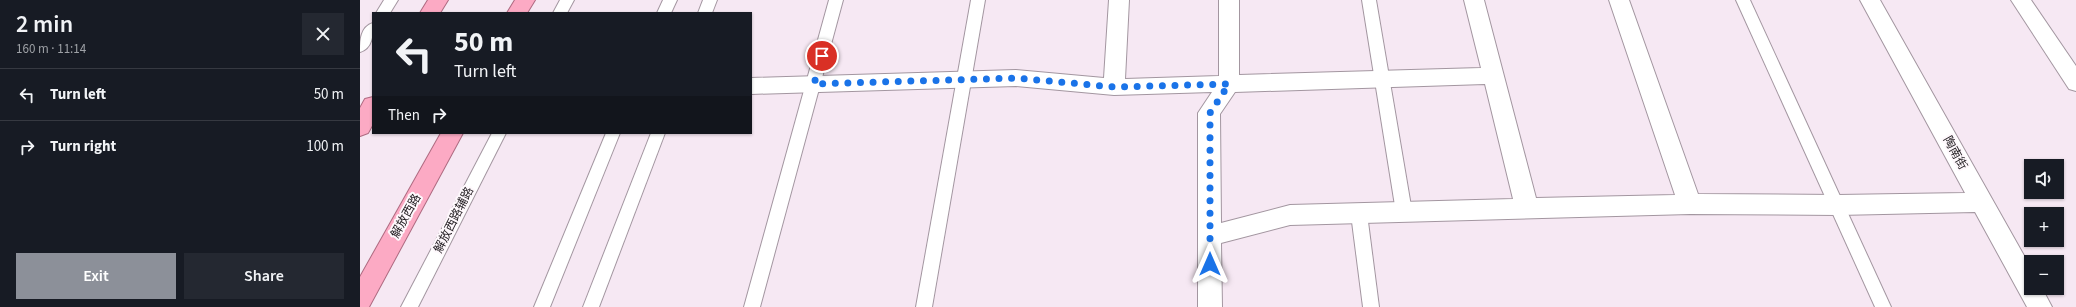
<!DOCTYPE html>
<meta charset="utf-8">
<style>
:root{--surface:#171b24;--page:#242831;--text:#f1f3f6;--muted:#9ea1a6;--line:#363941;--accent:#8c9099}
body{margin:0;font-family:"Source Sans 3","Noto Sans SC",sans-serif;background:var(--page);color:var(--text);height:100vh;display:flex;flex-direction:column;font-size:15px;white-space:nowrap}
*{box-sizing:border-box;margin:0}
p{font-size:13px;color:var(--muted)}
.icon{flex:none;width:22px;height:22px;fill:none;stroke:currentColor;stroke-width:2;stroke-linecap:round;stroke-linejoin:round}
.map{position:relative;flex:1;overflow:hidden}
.side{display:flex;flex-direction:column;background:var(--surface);width:360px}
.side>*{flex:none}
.guide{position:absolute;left:12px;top:12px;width:380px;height:122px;border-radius:0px;box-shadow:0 1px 3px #0004;background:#171b24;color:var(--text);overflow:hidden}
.controls{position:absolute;left:1664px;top:159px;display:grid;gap:8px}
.controls a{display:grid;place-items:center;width:40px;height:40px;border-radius:0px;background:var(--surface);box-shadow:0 1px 3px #0004;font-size:20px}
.pin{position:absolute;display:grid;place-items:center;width:34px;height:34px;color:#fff;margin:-17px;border:2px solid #fff;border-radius:50%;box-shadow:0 1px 4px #0007}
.me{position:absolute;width:44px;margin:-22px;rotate:0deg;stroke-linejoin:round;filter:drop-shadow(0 0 3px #0008)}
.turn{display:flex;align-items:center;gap:14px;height:84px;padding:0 16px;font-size:18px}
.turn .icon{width:52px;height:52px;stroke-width:2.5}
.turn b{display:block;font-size:28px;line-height:34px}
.then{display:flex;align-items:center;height:38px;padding:0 16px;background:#0003;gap:8px;font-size:15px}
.round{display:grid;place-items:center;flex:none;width:42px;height:42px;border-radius:0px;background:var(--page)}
.overview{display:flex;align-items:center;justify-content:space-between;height:68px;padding:0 16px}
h1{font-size:24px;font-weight:600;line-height:30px}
.primary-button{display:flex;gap:8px;margin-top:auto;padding:8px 16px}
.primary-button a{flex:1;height:46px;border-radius:0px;background:var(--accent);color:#fff;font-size:16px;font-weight:600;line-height:46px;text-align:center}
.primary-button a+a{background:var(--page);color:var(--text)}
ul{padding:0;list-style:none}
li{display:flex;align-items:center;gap:12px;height:52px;padding:0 16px;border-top:1px solid var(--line)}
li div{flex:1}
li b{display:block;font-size:15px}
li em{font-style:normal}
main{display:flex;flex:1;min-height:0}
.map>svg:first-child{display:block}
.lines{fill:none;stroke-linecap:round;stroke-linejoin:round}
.service-casing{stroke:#a396a0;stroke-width:2}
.minor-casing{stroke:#a396a0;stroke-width:2}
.trunk-casing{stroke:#ae6a80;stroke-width:2}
.service{fill:#fff;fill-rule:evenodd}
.minor{fill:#fff;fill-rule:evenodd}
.trunk{fill:#fcaac4;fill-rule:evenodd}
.route{stroke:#1a73e8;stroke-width:7;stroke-dasharray:0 12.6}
.labels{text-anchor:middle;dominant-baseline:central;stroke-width:4;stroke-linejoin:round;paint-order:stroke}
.street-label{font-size:12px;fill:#201b1f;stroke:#fef8fc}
</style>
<main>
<section class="side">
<div class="overview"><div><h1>2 min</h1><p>160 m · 11:14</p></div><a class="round"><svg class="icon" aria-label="close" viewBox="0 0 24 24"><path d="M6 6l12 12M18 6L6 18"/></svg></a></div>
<ul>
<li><svg class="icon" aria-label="left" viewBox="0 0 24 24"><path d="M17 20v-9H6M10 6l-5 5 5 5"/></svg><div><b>Turn left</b></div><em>50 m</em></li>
<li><svg class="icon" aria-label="right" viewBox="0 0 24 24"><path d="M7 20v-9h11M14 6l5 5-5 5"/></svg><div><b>Turn right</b></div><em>100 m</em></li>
</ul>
<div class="primary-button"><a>Exit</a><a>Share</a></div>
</section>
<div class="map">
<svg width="1716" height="307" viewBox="0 0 1716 307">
<rect width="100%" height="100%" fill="#f6e8f3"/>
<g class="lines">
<g class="service-casing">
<g id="service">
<path d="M24,0h14l-8,13h-14z"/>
<path d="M200,0h14l-7,13h-14z"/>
<path d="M303,0h14l-6,13h-14z"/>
<path d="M343,0h14l-5,13h-14z"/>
<path d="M469,0h14l-83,307h-16z"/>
<path d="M611,0h14l-53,307h-16z"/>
<path d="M1002,0h14l36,212 -2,5 -6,2 -6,-2 -2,-5z"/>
<path d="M1376,0h14l141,307h-16z"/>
<path d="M13,23c0,11 0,25 -13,29 0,-11 0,-25 13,-29z"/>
<path d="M132,133h14l-88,174h-17z"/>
<path d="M246,133h14l-70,174h-16z"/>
<path d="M291,133h14l-66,174h-16z"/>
<path d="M999,207l6,2 2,5 12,93h-16l-12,-93 2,-5z"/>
</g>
</g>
<g class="minor-casing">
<g id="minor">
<path d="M749,0h20l-4,79 94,-3v-76h20v75l242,-7 -17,-68h20l52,198 139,-3 -66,-195h20l69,194 140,1 127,-2 -105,-193h20l151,268v20h11l10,19h-25l-52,-95 -137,3 -148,-1 -400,11 -69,18 1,64h-24v-194l14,-21 -98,3 -98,-9 -265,8v-16l265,-8 88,8zM1125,84l28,115 -223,6 -69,18 -1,-109 15,-22z"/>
<path d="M1651,0h20l45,66v25l-7,-2z"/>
</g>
</g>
<g class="trunk-casing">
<g id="trunk">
<path d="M68,0h20l-8,13h-20z"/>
<path d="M155,0h20l-8,13h-20z"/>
<path d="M13,97v27l-5,9 -8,3v-28l5,-9z"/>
<path d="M81,133h22l-94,174h-9v-30z"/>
</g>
</g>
<use href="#service" class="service"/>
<use href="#minor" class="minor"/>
<use href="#trunk" class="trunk"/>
</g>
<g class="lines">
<path class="route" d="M462,56l-8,28 202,-6 98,9 115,-3 -19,29v151"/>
</g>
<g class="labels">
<g class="street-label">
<text transform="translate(1595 153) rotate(61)">陶南街</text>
<text transform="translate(46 216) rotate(-61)">解放西路</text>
<text transform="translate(94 220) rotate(-63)">解放西路辅路</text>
</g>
</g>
</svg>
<div class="controls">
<a><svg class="icon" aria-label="sound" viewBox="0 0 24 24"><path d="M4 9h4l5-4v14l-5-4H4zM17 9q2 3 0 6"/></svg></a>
<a>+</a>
<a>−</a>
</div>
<div class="pin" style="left:462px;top:56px;background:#d93025"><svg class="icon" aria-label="arrive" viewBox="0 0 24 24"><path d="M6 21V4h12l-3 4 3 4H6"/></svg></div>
<svg class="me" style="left:850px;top:264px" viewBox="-20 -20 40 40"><path d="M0-17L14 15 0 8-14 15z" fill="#1a73e8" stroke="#fff" stroke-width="4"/></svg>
<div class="guide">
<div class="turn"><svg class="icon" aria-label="left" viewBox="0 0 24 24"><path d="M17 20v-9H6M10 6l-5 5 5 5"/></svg><div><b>50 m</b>Turn left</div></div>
<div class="then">Then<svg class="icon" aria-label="right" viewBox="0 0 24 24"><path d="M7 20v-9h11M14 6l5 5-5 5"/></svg></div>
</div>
</div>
</main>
